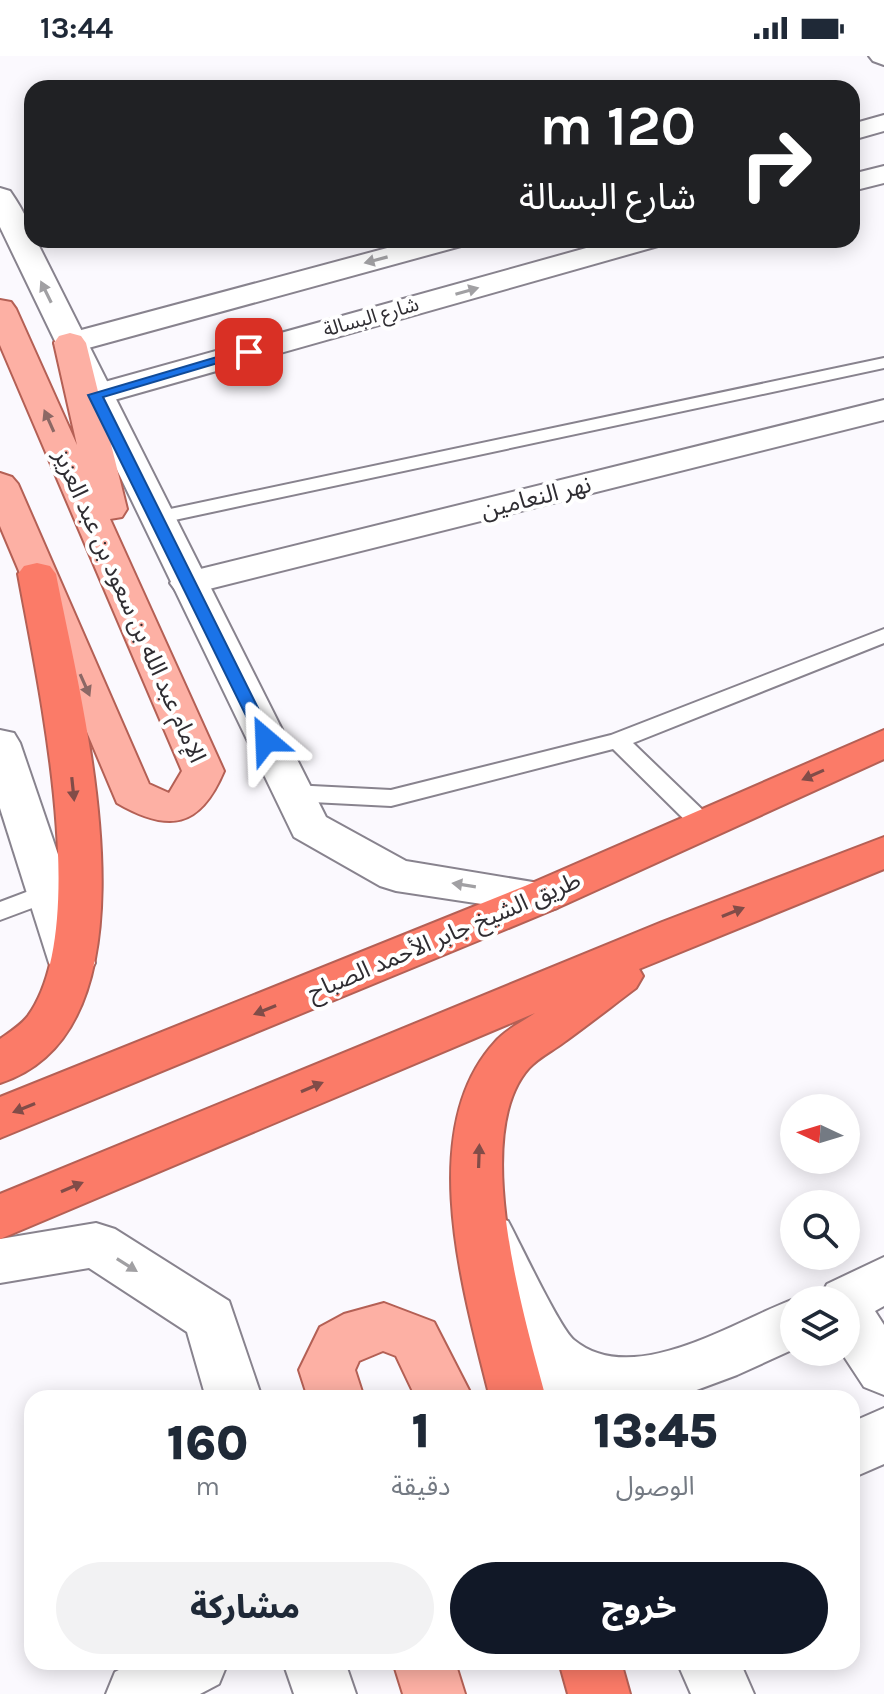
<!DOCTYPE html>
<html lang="ar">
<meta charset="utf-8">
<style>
:root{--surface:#fff;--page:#f2f2f3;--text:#1f2937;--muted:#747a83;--accent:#111827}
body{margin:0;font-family:Karla,"Noto Sans Arabic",sans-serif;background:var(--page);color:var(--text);direction:rtl;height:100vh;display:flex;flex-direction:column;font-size:30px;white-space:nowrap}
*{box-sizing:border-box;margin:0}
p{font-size:26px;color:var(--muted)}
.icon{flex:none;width:44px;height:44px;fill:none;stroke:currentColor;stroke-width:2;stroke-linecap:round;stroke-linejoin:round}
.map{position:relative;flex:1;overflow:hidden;direction:ltr}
.side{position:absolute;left:24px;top:1334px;width:836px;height:280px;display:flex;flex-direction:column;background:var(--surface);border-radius:24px;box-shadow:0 4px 20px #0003;direction:rtl}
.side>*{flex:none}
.top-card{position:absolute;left:24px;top:24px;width:836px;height:168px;border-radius:24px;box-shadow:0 4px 20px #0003;direction:rtl;background:#202124;color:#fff;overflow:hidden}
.needle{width:52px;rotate:274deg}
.buttons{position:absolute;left:780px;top:1038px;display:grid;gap:16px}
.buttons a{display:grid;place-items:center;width:80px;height:80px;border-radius:50%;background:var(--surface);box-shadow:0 4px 20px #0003;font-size:40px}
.pin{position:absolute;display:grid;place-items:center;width:68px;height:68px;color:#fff;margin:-34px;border-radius:16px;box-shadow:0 4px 12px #0006}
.me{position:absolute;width:88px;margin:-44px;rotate:334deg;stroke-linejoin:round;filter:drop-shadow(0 0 6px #0008)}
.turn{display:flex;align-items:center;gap:28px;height:168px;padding:0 32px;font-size:36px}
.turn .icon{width:104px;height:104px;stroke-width:2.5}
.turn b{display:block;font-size:56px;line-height:68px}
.eta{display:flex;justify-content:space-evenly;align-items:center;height:136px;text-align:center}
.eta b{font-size:48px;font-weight:800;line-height:56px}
.cta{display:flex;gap:16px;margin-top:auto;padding:16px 32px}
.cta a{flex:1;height:92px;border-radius:48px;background:var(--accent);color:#fff;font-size:32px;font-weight:800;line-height:92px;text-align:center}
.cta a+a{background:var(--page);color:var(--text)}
.status{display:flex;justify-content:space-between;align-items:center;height:56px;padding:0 40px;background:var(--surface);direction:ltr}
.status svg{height:22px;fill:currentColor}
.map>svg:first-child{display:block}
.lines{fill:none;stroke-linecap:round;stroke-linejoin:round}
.service-casing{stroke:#88838e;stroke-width:4}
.minor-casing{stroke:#88838e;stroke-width:4}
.tertiary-casing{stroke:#88838e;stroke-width:4}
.primary-casing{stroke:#b46055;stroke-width:4}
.motorway-casing{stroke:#b46055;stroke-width:4}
.service{fill:#fff;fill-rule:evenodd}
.minor{fill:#fff;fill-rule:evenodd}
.tertiary{fill:#fff;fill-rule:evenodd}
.primary{fill:#fdb0a4;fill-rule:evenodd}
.motorway{fill:#fb7b68;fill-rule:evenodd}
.oneway{fill:#a1a0a3}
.oneway2{fill:#8c6865}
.oneway3{fill:#814c48}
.route{fill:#1a73e8;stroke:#114b97;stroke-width:2}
.labels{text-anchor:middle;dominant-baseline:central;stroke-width:8;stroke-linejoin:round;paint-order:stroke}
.far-street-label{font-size:20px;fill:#2f2d32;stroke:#fff}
.street-label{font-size:24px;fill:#2f2d32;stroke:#fff}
</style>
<div class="status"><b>13:44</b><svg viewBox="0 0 49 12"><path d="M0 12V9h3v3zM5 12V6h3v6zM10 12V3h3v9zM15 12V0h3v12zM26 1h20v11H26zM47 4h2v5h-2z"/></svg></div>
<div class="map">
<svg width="884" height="1638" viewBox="0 0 884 1638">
<rect width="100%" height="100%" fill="#fbf9fe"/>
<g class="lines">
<g class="service-casing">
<g id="service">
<path d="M884,302v10l-728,156 -10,-6 10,-6z"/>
<path d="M884,573v14l-251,100 78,75 4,6 -4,6h-16l-82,-81 -222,57 -99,-5 -8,-3 -3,-5 3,-5 8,-3 99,5 220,-55z"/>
<path d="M50,827l9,3 3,6 -3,6 -59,22v-18z"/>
</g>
</g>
<g class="minor-casing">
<g id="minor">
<path d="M869,0h15v9l-11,-4z"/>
<path d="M884,59v16l-32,9v-16z"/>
<path d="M884,110v17l-32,8v-17z"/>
<path d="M417,184h49l-5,6 -380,104 -11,3 -11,-3 -5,-7 5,-7z"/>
<path d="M615,184h48l-5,6 -551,156 -12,3 -12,-3 -5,-7 5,-7z"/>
<path d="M884,344v20l-695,174 -13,-3 -6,-8 6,-8z"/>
</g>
</g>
<g class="tertiary-casing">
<g id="tertiary">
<path d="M0,132l10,3c9,13 22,33 22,49h4l290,577 80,44 151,25 6,11 -6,11 -16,5 -145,-22 -16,-5 -86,-49 -294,-610z"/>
<path d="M0,674l14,3 6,10 75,220 -7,12 -16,5 -16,-5 -7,-12 -49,-155z"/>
<path d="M490,1159l18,6c12,22 52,108 66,119 59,49 161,-19 220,-41v50l-57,26 -62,23h-129l-82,-161 8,-16z"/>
<path d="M96,1167l19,6 114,72 33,97h-56l-19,-66 -98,-64 -89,15v-44z"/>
<path d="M884,1201v49l-9,5 9,14v70l-20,-8 -23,-35h5v-52h-27l8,-16z"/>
<path d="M884,1352v56l-32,14v-56z"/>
<path d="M134,1606h94l-9,22 -19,10h-94l9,-22z"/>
<path d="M283,1606h62l11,32h-62z"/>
<path d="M677,1606h63l14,32h-63z"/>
</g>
</g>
<g class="primary-casing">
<g id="primary">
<path d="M0,244l11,2 5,7 61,136 -23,-102 5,-7 11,-3 11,3 5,7 41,166 -5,8 -12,2 114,252c-24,57 -55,62 -107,32l-117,-277v-53l12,4 6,7 131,300 20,9 13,-22 -182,-426z"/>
<path d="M384,1247l50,19 39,76h-57l-20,-42 -13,-5 -24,10 -4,9 9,28h-56l-9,-28 21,-43 24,-13z"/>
<path d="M393,1606h62l10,32h-62z"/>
</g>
</g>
<g class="motorway-casing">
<g id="motorway">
<path d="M37,507l13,3 6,8c24,126 115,454 -56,509v-44c10,-7 21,-14 28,-23 65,-90 9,-337 -10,-442l6,-8z"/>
<path d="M884,674v29l-327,149 -557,230v-41l525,-211z"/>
<path d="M884,781v32l-245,100 4,7 -7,12c-24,18 -48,37 -73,55 -11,8 -25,15 -34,25 -60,67 -4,252 17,330h-56c-25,-102 -76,-268 5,-356 10,-12 27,-20 40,-29l-535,226v-45l662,-272z"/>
<path d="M559,1606h62l9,32h-62z"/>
</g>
</g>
<use href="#service" class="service"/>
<use href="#minor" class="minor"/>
<use href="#tertiary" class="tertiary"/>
<use href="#primary" class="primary"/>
<use href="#motorway" class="motorway"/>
</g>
<defs><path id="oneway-solid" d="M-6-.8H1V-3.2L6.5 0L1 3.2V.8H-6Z" transform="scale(2)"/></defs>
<g class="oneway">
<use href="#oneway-solid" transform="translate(376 204) rotate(165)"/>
<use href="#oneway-solid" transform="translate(467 235) rotate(-16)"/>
<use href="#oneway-solid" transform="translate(46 236) rotate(-116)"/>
<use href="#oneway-solid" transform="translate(464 829) rotate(-171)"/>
<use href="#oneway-solid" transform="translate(127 1209) rotate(32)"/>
</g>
<g class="oneway2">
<use href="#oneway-solid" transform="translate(49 365) rotate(-114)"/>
<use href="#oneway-solid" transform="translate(85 629) rotate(66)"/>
</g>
<g class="oneway3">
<use href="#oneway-solid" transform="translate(813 719) rotate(156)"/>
<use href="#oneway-solid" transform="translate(73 733) rotate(84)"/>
<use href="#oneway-solid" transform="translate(733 856) rotate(-22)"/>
<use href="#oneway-solid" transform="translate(265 954) rotate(158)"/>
<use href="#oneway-solid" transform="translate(312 1031) rotate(-23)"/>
<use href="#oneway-solid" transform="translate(24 1052) rotate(158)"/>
<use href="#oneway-solid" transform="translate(479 1100) rotate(-88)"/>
<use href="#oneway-solid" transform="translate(72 1131) rotate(-23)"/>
</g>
<path class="route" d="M244,293l11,3 -152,45 171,343 -8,6 -8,-6 -170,-345z"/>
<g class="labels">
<g class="far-street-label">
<text transform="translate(371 261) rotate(-16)">شارع البسالة</text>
</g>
<g class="street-label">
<text transform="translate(536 441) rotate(-14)">نهر النعامين</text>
<text transform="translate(130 550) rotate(66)">الإمام عبد الله بن سعود بن عبد العزيز</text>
<text transform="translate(444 880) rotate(-23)">طريق الشيخ جابر الأحمد الصباح</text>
</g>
</g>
</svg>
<div class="buttons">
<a><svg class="needle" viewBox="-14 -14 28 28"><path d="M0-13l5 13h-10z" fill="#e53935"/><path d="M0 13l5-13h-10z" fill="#747a83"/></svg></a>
<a><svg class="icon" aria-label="search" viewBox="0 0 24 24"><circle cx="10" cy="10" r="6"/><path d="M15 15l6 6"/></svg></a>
<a><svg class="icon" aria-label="layers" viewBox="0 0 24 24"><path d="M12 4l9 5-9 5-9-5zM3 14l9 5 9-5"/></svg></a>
</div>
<div class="pin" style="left:249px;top:296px;background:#d93025"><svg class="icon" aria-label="arrive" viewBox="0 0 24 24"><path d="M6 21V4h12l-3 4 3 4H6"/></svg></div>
<svg class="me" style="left:266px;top:684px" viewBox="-20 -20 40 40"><path d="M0-17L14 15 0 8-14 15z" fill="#1a73e8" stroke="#fff" stroke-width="4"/></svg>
<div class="top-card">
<div class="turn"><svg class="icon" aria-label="right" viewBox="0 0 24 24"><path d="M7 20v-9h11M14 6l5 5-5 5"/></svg><div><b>120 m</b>شارع البسالة</div></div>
</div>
<section class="side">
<div class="eta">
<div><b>13:45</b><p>الوصول</p></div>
<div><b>1</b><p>دقيقة</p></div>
<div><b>160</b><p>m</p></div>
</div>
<div class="cta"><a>خروج</a><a>مشاركة</a></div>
</section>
</div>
